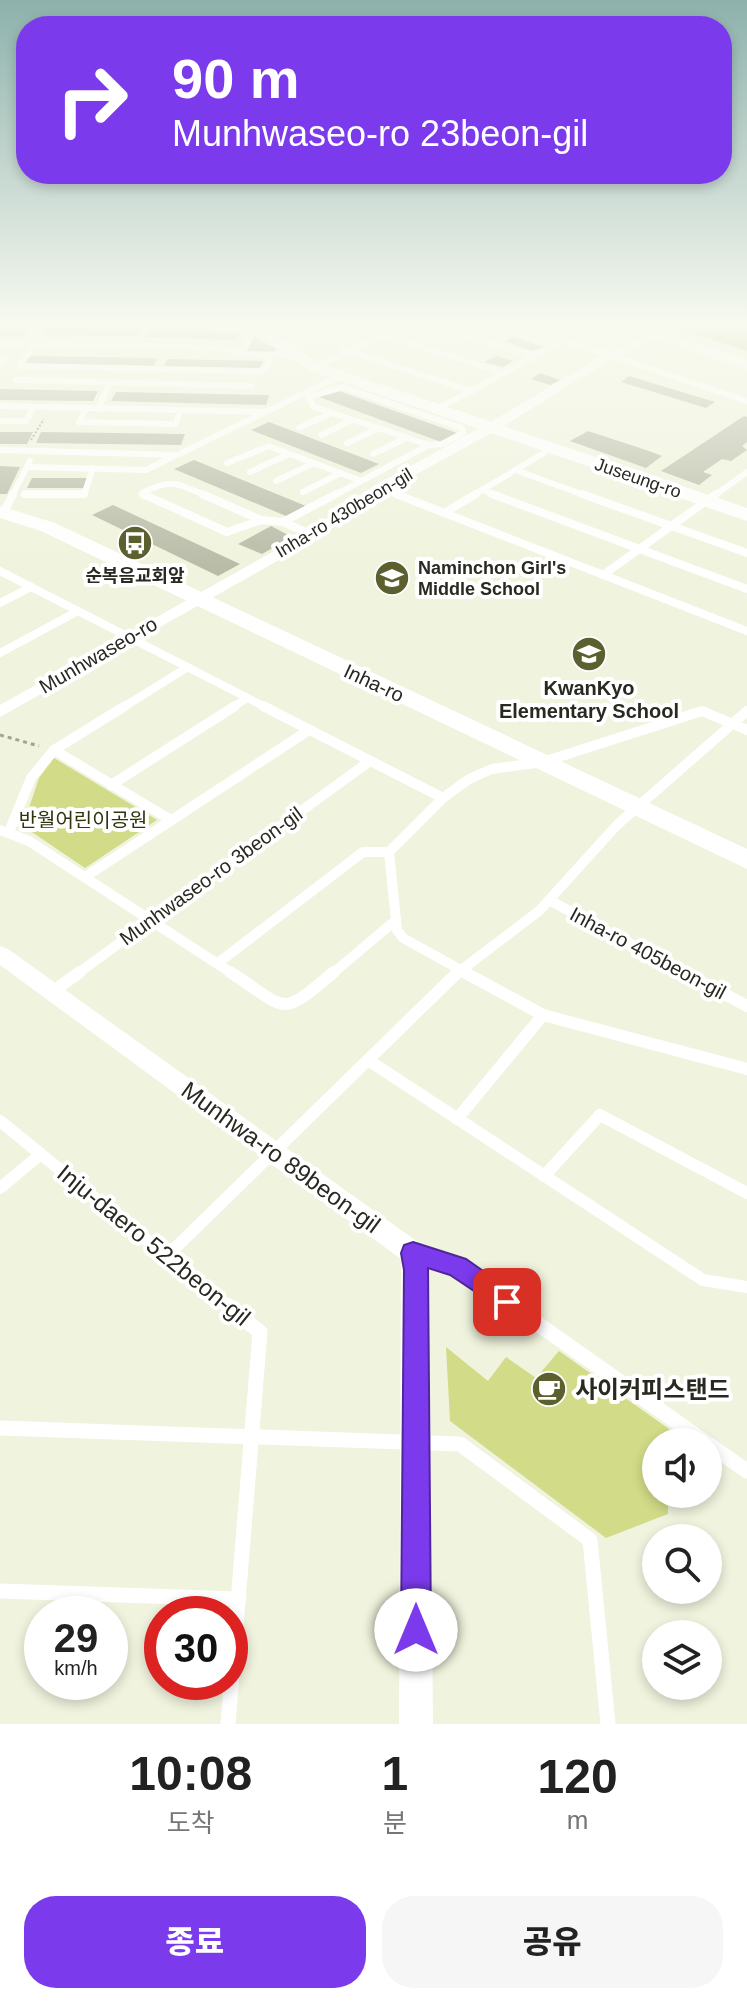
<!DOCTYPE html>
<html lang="ko">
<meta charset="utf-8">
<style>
:root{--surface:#fff;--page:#f6f6f6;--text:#222;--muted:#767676;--accent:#7c3aed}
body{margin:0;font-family:Helvetica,"Noto Sans KR",sans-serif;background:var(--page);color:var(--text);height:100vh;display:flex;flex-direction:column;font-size:30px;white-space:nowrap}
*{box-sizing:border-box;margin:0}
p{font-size:26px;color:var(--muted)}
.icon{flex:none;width:44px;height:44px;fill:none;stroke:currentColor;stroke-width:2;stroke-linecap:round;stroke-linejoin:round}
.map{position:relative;height:1724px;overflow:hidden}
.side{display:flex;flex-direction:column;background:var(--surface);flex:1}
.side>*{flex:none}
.hud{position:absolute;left:16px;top:16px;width:716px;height:168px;border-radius:32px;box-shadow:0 4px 12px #0003;background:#7c3aed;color:#fff;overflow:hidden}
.fabs{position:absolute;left:642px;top:1428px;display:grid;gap:16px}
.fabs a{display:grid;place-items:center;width:80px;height:80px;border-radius:50%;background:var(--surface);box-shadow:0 4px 12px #0003;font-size:40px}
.speed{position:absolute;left:24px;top:1596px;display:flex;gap:16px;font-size:40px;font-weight:700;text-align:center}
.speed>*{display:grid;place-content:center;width:104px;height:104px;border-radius:50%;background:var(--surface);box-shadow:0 4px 12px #0003;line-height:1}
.speed small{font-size:20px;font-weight:400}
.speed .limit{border:12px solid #d22;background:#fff;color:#111}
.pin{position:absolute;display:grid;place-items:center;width:68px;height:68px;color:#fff;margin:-34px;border-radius:16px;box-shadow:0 4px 12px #0006}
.me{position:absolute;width:88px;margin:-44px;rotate:0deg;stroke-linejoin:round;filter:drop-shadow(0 0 6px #0008)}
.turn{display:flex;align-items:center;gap:28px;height:168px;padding:0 24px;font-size:36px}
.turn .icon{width:104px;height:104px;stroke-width:2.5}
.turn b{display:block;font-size:56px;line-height:68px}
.eta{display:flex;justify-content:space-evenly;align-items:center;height:136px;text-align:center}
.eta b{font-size:48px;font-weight:800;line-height:56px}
.primary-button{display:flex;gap:16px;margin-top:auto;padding:16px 24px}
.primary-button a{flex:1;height:92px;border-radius:32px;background:var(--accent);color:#fff;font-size:32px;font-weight:800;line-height:92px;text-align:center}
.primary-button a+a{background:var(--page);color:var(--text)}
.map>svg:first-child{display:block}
.green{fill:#d2db88}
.forest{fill:#bdc66c}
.building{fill:#b9bca7}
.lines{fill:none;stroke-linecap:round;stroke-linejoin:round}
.path-far1{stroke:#a3a594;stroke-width:2;stroke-dasharray:2 2;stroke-linecap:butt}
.path{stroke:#a3a594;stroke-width:3;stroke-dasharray:4 4;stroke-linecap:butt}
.lane-far4{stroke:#fff;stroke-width:6}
.lane-far3{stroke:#fff;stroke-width:8}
.lane-far2{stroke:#fff;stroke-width:10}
.lane-far1{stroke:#fff;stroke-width:12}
.lane{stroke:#fff;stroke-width:15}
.street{fill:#fff;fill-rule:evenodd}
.secondary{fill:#fff;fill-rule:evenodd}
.route{fill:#7c3aed;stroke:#51269a;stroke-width:2}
.labels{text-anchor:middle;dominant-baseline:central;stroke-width:8;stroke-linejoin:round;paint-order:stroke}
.far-street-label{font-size:18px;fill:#282921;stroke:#fff}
.far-poi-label{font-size:18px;font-weight:bold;fill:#282921;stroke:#fff;text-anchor:start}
.street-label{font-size:20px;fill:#282921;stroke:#fff}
.poi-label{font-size:20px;font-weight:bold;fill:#282921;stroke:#fff}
.park-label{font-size:20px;fill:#30330c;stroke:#fff}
.near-street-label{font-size:24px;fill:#282921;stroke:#fff}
.near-poi-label{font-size:24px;font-weight:bold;fill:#282921;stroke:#fff;text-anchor:start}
</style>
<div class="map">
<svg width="747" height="1724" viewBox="0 0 747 1724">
<rect width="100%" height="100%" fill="#f0f3dd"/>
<g class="green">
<path d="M54,758l103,62 -72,48 -62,-42 16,-48z"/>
<path d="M446,1347l42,34 18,-24 30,21 23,-27 110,78v13h-13v52h12v20l-62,24 -156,-117z"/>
</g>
<path class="forest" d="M670,326h77v25z"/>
<g class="building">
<path d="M47,327l92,2 -3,7 -93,-1z"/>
<path d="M149,329l62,2 29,2 -3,7 -92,-3z"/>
<path d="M0,330h28l-5,7 -23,-1z"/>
<path d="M513,336l13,5 18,6 -13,4 -26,-10z"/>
<path d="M254,337l22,12 -2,4 -27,-1z"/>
<path d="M29,356l128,2 -3,8 -130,-2z"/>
<path d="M497,356l16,5 -10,6 -19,-5z"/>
<path d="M167,359l96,2 -3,8 -96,-2z"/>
<path d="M540,373l20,7 -10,5 -19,-6z"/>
<path d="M629,376l86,26 -9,6 -85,-26z"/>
<path d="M0,389l98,2 -5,10 -93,-1z"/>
<path d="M336,390l121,43 -16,9 -122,-45z"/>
<path d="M116,392l153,3 -3,10 -155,-4z"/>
<path d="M744,416l3,1v25l-5,4 5,4 -16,11 -9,-2 -19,13 9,3 -13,10 -38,-14z"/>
<path d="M269,422l110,42 -18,9 -110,-43z"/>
<path d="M588,431l61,20 13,5 -16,12 -76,-27z"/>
<path d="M0,432h33l-6,12h-27z"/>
<path d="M41,432l144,2 -4,11 -145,-2z"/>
<path d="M194,460l112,46 -20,10 -112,-47z"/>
<path d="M0,466l20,1 -13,27h-7z"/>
<path d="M32,478h56l-2,10h-59z"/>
<path d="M113,505l127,59 -22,12 -126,-61z"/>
<path d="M271,526l21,11 -30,17 -24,-10z"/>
</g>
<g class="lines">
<g class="path-far1">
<path d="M728,326l19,14"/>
<path d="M703,334l-3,-2 47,6"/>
<path d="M31,440l13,-21"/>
</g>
<path class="path" d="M0,735l39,11"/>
<g class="lane-far4">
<path d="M45,326l-25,40 240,5 7,-3 5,-13"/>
<path d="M211,326l45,1 -15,26"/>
<path d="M313,326l36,25 123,40"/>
<path d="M369,326l14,9 121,38"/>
<path d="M433,326l102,30"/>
<path d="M522,326l225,75"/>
<path d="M0,344l23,-1 10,-16 -6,-1"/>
<path d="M33,344l190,4 21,6 49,1"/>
<path d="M0,357l5,2 -5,8"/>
<path d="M314,367l89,-41"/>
<path d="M16,380l235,6"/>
<path d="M343,387l119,41 1,5 -21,11 -13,1 -115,-38 -6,-10z"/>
<path d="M0,406l263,6"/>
<path d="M86,409l-7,13 97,2 4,-14"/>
<path d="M98,409l12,-27"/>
<path d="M437,409l126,-68"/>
<path d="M0,421h26l8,-14"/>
<path d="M299,428l32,-15"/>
<path d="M321,435l31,-15"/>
<path d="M347,443l32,-15"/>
<path d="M0,450l177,5 163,-79"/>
<path d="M373,454l33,-16"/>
<path d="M227,463l42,-17 92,35"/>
<path d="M27,467l119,3 28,-14"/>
<path d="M515,470l72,26"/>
<path d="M250,472l39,-18"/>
<path d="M276,481l38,-18"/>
<path d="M381,488l20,8"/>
<path d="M482,490l16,6"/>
<path d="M303,492l38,-19"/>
<path d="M25,494l59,1 9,-27"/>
<path d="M12,496l18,-35"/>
<path d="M144,496l-2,-3c30,-15 35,-10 64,3"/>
<path d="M333,496l96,-51"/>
<path d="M472,496l80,-48"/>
<path d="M714,496l33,-24"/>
</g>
<g class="lane-far3">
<path d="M25,494h59"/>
<path d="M143,494l84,38 34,-12"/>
<path d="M202,494l59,26"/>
<path d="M396,494l351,137"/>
<path d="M492,494l255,95"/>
<path d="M582,494l165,59"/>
<path d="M4,512l9,-18"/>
<path d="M444,513l32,-19"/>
<path d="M261,520l22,2 30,13"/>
<path d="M283,522l53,-28"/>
<path d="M0,571l267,137"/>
<path d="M603,575l113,-81"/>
<path d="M0,603l31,-16"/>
<path d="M0,653l78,-42"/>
<path d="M122,708l66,-41"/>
<path d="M232,708l15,-10"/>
</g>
<g class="lane-far2">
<path d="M263,706l180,92"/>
<path d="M54,750l117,70"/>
<path d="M111,785l124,-79"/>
<path d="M0,830l29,11 204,133"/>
<path d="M9,832l22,-54 23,-28 71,-44"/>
<path d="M85,877l224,-147"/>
<path d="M549,900l138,74"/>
<path d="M218,963l145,-111h26"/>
<path d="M77,974l293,-213"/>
<path d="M332,974l64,-54"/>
<path d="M456,974l83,-63 78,-86 130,-114"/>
<path d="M468,974l-65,-36 -6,-8 -8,-78 54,-54 26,-19 23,-10 51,-7 159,-51 45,19"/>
</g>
<g class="lane-far1">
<path d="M230,972c59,38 48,47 104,0"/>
<path d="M464,972l79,43 204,54"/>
<path d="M683,972l64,34"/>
<path d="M52,992l28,-20"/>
<path d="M368,1060l335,220 44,7"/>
<path d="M457,1119l86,-104"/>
<path d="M0,1121l229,186"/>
<path d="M544,1176l56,-61 147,78"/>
<path d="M0,1188l41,-34"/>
<path d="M413,1253l44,14 57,40"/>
<path d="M168,1255l290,-283"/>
</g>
<g class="lane">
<path d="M227,1305l33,27 -32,392"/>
<path d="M511,1305l194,137"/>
<path d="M0,1428l460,16 130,96 18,184"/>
<path d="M708,1444l39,27"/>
<path d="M0,1591l239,8"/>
</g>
<g class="street">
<path d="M654,334l10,2 -49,21 -118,73 -111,61 -68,47 -318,179v-12l308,-173 68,-47 111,-61 120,-71z"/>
<path d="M0,946l8,3 414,296 7,25 4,454h-34l2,-465 -401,-294z"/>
</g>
<g class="secondary">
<path d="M246,326h18l56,38 427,144v13l-439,-151z"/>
<path d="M618,326h24l105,33v10z"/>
<path d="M0,506l55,17 692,326v20l-706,-338 -41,-13z"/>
</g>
</g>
<linearGradient id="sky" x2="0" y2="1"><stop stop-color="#8db1ac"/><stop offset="0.57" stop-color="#f8faf0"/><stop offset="1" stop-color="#f8faf0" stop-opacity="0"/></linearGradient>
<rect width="747" height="567" fill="url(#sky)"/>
<path class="route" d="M413,1242l53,17 50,35 3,8 -3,8 -9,3 -57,-38 -22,-7 3,362 -4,11 -11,4 -11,-4 -4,-11 3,-360 -3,-17 3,-8z"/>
<defs>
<g id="bus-disc" transform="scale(1.8)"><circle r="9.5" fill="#5c602e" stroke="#fff"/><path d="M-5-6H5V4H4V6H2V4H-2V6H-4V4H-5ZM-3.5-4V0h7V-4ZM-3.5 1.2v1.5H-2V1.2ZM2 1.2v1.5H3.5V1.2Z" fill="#fff"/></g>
<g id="school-disc" transform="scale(1.8)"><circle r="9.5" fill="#5c602e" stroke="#fff"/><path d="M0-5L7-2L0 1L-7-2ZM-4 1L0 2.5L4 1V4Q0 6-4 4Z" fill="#fff"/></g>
<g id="cafe-disc" transform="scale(1.8)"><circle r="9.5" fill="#5c602e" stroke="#fff"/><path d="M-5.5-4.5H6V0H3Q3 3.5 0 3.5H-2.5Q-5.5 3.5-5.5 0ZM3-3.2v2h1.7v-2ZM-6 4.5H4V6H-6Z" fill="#fff"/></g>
</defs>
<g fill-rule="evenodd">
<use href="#bus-disc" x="135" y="543"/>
<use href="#school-disc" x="392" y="578"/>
<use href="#school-disc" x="589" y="654"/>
<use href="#cafe-disc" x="549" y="1389"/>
</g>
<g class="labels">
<g class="far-street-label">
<text transform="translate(638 478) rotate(19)">Juseung-ro</text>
<text transform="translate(344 513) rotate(-31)">Inha-ro 430beon-gil</text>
</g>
<g class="far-poi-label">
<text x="418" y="568">Naminchon Girl's<tspan x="418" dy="21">Middle School</tspan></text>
<text x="135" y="576" text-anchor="middle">순복음교회앞</text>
</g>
<g class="street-label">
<text transform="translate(98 655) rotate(-30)">Munhwaseo-ro</text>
<text transform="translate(374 683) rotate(25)">Inha-ro</text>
<text transform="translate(211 876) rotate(-36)">Munhwaseo-ro 3beon-gil</text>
<text transform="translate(648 953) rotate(28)">Inha-ro 405beon-gil</text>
</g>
<g class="poi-label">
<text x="589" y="688">KwanKyo<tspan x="589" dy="23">Elementary School</tspan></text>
</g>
<g class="park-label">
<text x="83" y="820">반월어린이공원</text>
</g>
<g class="near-street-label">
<text transform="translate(281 1157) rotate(36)">Munhwa-ro 89beon-gil</text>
<text transform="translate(154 1245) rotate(39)">Inju-daero 522beon-gil</text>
</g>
<g class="near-poi-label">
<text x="575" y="1389">사이커피스탠드</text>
</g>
</g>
</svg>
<div class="fabs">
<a><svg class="icon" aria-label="sound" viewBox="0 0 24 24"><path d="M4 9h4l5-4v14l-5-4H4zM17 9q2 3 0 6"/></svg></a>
<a><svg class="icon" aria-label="search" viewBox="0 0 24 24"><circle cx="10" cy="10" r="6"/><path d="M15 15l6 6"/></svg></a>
<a><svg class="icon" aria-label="layers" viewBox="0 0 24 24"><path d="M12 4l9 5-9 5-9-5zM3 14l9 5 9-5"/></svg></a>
</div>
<div class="speed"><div>29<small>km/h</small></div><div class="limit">30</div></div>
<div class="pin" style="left:507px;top:1302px;background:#d93025"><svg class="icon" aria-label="arrive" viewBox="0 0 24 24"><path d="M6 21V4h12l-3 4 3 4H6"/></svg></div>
<svg class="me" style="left:416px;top:1630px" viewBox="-20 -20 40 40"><circle r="19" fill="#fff"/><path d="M0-13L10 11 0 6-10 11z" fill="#7c3aed"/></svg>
<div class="hud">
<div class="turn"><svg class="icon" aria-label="right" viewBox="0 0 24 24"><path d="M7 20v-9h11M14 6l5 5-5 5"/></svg><div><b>90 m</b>Munhwaseo-ro 23beon-gil</div></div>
</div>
</div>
<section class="side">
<div class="eta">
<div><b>10:08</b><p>도착</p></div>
<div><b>1</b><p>분</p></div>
<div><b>120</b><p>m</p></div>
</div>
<div class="primary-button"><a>종료</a><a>공유</a></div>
</section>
